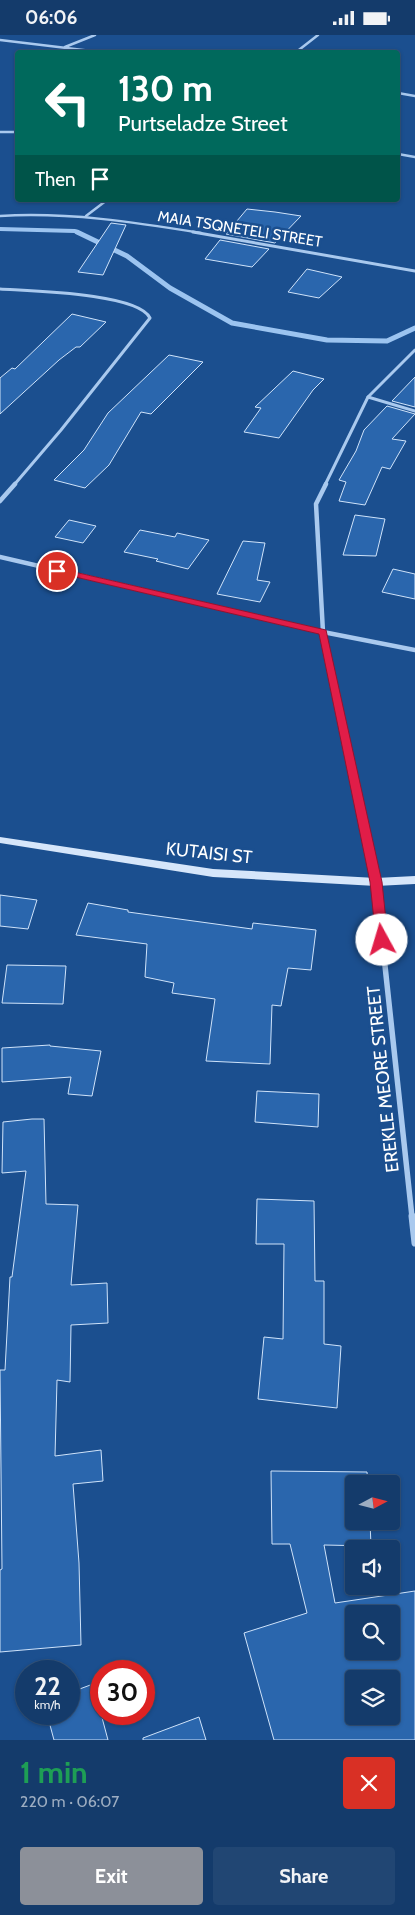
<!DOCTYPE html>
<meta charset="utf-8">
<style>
:root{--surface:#143b6b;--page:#214673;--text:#f1f3f6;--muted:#9dadc1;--line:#33557e;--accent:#8c9099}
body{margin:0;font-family:Cabin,sans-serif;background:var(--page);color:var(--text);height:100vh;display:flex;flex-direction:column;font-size:19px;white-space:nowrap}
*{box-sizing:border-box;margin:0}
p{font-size:16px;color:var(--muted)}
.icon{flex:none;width:28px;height:28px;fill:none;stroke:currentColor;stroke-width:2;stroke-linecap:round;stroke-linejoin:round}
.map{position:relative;height:1705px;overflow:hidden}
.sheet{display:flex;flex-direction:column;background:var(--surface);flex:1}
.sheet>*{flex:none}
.guide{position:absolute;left:15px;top:15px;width:385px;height:152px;border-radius:5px;box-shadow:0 1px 4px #0004,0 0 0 1px var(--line);background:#00695c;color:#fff;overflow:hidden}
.needle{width:32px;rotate:83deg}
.buttons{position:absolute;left:345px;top:1440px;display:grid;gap:10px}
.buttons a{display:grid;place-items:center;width:55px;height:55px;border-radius:5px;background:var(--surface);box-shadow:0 1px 4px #0004,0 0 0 1px var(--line);font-size:25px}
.speed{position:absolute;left:15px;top:1625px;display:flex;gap:10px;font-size:25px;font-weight:700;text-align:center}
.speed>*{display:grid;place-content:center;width:65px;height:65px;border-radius:50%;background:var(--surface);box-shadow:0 1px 4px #0004,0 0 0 1px var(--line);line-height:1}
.speed small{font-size:12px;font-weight:400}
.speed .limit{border:8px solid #d22;background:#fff;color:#111}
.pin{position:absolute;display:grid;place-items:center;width:42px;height:42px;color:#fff;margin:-21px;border:2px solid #fff;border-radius:50%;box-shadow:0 1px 5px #0007}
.me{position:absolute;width:55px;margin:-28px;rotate:354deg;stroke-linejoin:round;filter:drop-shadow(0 0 4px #0008)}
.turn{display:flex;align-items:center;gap:18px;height:105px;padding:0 20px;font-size:22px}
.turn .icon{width:65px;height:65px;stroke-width:2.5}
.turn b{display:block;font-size:35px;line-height:42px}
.then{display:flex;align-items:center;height:48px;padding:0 20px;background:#0003;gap:10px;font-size:19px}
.round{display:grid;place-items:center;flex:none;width:52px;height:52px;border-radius:5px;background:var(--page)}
.head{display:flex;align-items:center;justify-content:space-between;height:85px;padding:0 20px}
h1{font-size:30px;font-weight:800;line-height:38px;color:#1e9e55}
.action{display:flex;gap:10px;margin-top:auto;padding:10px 20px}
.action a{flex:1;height:58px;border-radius:5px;background:var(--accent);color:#fff;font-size:20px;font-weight:800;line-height:58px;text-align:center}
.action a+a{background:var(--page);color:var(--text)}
.status{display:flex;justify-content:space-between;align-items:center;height:35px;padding:0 25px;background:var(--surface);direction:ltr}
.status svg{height:14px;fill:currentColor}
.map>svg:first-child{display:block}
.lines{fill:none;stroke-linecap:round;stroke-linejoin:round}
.stream-far1{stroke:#9cc4f0;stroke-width:4}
.stream{stroke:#9cc4f0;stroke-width:5}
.building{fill:#2a66ad;stroke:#cfe3fa;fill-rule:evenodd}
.street-far4{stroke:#a9c9ee;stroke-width:2.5}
.street-far3{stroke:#a9c9ee;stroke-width:3}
.street-far2{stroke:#a9c9ee;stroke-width:4.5}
.street-far1{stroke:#a9c9ee;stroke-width:5.5}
.street{stroke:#a9c9ee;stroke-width:7}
.secondary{fill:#d6e6fa;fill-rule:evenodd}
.route{fill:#e11d48;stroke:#92132f}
.labels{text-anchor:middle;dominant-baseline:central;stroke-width:5;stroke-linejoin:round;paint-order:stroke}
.far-street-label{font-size:15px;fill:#fff;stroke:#1b4f8f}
.street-label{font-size:18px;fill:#fff;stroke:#1b4f8f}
</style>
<div class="status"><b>06:06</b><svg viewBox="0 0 49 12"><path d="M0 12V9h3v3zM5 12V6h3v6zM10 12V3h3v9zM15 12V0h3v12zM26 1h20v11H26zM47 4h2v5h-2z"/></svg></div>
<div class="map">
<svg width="415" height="1705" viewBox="0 0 415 1705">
<rect width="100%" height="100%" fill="#1b4f8f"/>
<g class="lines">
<path class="stream-far1" d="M0,194l75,2 4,2"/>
<path class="stream" d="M77,197l50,24 43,32 62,35 95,17 60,1 28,-13"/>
</g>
<g class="building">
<path d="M247,174l28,3 26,4 -26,27 -49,-9z"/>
<path d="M111,188l15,2 -23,50 -25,-3z"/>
<path d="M220,205l49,9 -17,18 -47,-8z"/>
<path d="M307,234l35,8 -23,21 -31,-6z"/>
<path d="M72,279l34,8 -26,25h-4l-17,13 -59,54v-36l12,-10 3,1z"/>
<path d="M169,320l34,7 -52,52 -10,-2 -32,53 -24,23 -31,-8 30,-30 24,-37z"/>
<path d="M293,336l31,8 -11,11 -34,48 -35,-6 17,-24 -6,-1z"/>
<path d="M415,342v30l-23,-6z"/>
<path d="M387,371l28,8 -23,25 14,2 -16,28 -8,-2 -17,38 -26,-4 7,-19 -7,-2 17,-29 8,-21z"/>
<path d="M355,480l30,4 -9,37 -33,-1z"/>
<path d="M69,485l27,6 -13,17 -28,-6z"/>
<path d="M140,495l35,7 2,-4 32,7 -21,29 -32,-8 2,-2 -34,-7z"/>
<path d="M243,506l22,2 -8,37 13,2 -10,20 -43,-8z"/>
<path d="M393,534l22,5v25l-33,-7z"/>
<path d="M0,860l37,5 -9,29 -28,-3z"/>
<path d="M88,868l40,7v2l124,17 1,-6 63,7 -5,40 -23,-2 -7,38 -9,-1 -2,59 -64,-3 9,-62 -43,-6 2,-10 -29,-6 2,-33 -71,-9z"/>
<path d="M7,930l59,1 -3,38 -61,-1z"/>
<path d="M50,1010v1l51,5 -9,45 -24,-2 3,-17 -69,5v-34z"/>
<path d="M257,1056l62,3 -1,33 -63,-5z"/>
<path d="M32,1084h12l2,85 32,1 -7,80 36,-2 1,40 -37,2 -1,57 -13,-2 -2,76 46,-6 2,31 -30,3 6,79 2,82 -81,7v-82l2,-1 -2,-199h5l5,-93h2l14,-106 -24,2 1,-51z"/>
<path d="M257,1164l57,2 1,80h9v63l17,2 -4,62 -79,-9 6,-62 19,2 1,-95h-28z"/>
<path d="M271,1436l96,1 1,12h-14v37h16l1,25 -47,-1 11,58 80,-12v149h-141l-30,-107 63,-20 -17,-69h-18zM354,1579h37v37h-37zM354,1644h37v37h-37z"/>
<path d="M93,1649l15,56h-54l-7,-26h22v-21z"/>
<path d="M199,1682l7,23h-63v-2z"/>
</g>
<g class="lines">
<g class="street-far4">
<path d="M0,5l108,13"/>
<path d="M65,12l30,-12"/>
<path d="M295,18l23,-18"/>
<path d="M398,58l17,3"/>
<path d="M0,97h18"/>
<path d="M398,119l17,3"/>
<path d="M0,181c68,-4 134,6 201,17"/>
<path d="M86,181l21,-16"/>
</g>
<g class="street-far3">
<path d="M193,197l222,39"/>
<path d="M0,254c28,2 138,4 150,29l-89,112 -47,55"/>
<path d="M368,362l47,14"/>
<path d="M325,450l43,-88 47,-47"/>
</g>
<g class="street-far2">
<path d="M326,449l-10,20 7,128 37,174"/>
<path d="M0,466l15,-17"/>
<path d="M0,522l323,75 92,18"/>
</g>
<path class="street-far1" d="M360,770l16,77 36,335"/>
<path class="street" d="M412,1181l3,27"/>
<path class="secondary" d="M0,802l213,32 163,9 39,-2v8l-39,2 -163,-9 -213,-34z"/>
</g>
<path class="route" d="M57,533l269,62 56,252 6,58 -2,3h-8l-2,-3 -6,-58 -51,-248 -265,-62 -2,-1z"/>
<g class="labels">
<g class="far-street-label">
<text transform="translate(240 194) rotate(9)">MAIA TSQNETELI STREET</text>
</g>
<g class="street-label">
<text transform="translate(209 818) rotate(6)">KUTAISI ST</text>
<text transform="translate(383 1044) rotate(-96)">EREKLE MEORE STREET</text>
</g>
</g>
</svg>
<div class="buttons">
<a><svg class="needle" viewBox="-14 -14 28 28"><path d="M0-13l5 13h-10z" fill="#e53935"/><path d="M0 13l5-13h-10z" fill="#9dadc1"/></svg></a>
<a><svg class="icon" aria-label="sound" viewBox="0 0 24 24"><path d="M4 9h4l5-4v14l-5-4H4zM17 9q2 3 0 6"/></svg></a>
<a><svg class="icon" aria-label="search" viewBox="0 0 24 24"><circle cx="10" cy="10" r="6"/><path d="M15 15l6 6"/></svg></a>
<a><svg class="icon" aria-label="layers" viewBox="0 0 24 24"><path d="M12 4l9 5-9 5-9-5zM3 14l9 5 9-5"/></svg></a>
</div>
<div class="speed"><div>22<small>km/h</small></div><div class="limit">30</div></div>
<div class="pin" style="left:57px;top:536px;background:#d93025"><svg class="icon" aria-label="arrive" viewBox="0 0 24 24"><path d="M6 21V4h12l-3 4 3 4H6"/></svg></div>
<svg class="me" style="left:382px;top:905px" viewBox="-20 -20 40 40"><circle r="19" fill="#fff"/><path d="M0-13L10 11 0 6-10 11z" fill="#e11d48"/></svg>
<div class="guide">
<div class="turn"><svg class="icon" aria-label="left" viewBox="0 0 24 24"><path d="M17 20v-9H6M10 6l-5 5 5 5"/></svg><div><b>130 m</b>Purtseladze Street</div></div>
<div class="then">Then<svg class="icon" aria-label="arrive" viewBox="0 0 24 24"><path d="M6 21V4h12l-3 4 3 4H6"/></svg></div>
</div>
</div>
<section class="sheet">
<div class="head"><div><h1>1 min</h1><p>220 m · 06:07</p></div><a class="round" style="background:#d93025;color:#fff"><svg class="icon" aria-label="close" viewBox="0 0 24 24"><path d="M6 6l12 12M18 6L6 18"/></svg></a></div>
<div class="action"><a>Exit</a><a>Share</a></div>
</section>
